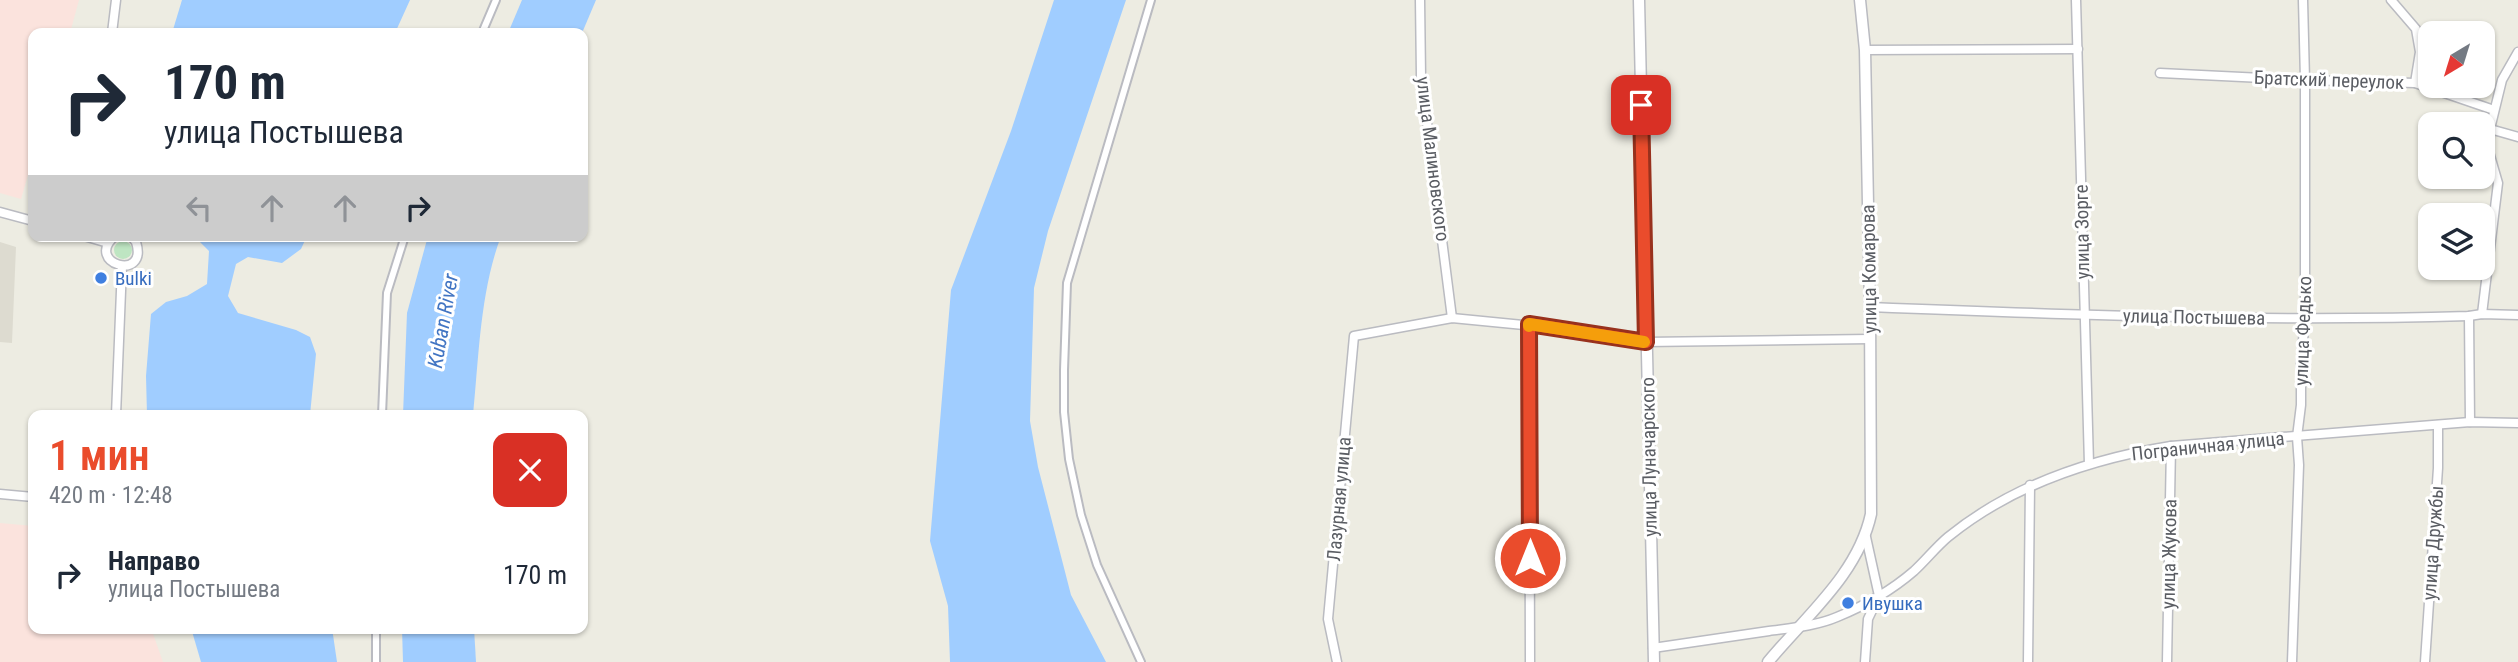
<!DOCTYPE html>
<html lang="ru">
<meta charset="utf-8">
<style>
:root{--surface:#fff;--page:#f6f6f7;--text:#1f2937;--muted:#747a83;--accent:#ea4c2c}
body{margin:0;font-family:"Roboto Condensed",sans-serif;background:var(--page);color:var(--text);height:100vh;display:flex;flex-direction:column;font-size:26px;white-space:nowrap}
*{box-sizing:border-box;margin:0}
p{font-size:23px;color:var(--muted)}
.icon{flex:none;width:38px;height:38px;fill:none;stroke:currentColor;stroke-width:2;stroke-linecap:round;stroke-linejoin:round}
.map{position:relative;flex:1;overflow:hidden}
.details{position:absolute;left:28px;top:410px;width:560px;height:224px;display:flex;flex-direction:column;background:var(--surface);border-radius:14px;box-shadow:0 2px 5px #0004}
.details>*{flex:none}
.top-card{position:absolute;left:28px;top:28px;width:560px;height:214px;border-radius:14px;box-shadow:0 2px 5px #0004;background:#fff;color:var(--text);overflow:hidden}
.needle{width:46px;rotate:218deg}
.tools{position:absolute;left:2418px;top:21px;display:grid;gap:14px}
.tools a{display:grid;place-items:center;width:77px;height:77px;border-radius:14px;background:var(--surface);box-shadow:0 2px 5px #0004;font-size:35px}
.pin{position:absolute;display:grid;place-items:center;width:60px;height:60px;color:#fff;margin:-30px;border-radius:14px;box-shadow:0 4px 10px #0006}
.me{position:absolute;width:77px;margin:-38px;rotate:0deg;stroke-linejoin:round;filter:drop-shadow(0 0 5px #0008)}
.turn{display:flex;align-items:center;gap:24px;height:147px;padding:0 21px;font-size:32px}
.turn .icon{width:91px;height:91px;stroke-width:2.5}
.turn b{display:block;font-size:49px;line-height:60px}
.lanes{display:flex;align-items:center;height:66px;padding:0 21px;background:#0003;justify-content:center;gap:35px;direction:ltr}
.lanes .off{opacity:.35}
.round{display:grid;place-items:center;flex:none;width:74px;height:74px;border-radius:14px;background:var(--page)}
.headline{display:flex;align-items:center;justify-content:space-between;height:119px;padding:0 21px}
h1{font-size:42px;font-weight:600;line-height:52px;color:var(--accent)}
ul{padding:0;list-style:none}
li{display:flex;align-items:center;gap:21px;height:91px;padding:0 21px}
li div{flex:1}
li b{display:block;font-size:26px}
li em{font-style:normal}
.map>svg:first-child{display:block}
.education{fill:#dddbd0}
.medical{fill:#fbe3dd}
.green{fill:#bee5c2}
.water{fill:#a0cdff}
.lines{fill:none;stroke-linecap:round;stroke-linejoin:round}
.pedestrian-casing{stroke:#babbc1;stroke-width:10}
.minor-casing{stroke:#babbc1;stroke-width:11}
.tertiary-casing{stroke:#babbc1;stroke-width:13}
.pedestrian{stroke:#fff;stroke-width:6}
.minor{stroke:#fff;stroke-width:8}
.tertiary{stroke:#fff;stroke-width:10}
.route-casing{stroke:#98311d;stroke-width:18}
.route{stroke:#ea4c2c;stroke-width:12}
.slow{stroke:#f59e0b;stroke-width:12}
.shop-dot{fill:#3f7fe0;stroke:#fff;stroke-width:2.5}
.labels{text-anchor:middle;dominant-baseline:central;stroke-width:6;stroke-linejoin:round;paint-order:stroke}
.street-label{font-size:19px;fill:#5a5d63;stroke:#fff}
.shop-label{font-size:19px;fill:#366cbe;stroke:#fff;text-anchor:start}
.water-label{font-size:21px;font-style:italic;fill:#4275c3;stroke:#fff}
</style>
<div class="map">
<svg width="2518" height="662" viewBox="0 0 2518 662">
<rect width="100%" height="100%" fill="#edece2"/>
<path class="education" d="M0,242l16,5 -4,96 -12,-1z"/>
<g class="medical">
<path d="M0,0h79l-9,33h-37v125l-12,41 -21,-6z"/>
<path d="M0,523l33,3v102h118l12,34h-163z"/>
</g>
<circle class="green" cx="123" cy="250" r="9"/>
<g class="water">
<path d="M182,0h228l-15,33h-223z"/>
<path d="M522,0h74l-14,33h-74z"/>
<path d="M1054,0h72l-78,231 -14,57 -4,133 8,46 33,128 35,67h-156l-2,-56 -18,-65 21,-251 60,-159z"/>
<path d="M194,236h113l-6,13 -19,14 -34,-6 -12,7 -8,32 10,17 58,17 14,7 6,17 -6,61h-163l-1,-39 5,-62 15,-12 21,-6 20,-12 2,-33z"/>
<path d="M428,236h73c-21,56 -22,120 -28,179h-70l4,-102z"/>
<path d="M191,628h141l5,34h-136z"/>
<path d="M402,628h72l2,34h-73z"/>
</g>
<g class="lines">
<g class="pedestrian-casing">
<g id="pedestrian">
<path d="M482,33l14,-33"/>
<path d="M382,415l5,-122 18,-57"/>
<path d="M376,662v-34"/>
<path d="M1141,662l-44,-97 -16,-50 -12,-56 -5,-47v-42l3,-87 84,-283"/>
</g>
</g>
<g class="minor-casing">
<g id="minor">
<path d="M1420,0l1,76 31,242"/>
<path d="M2076,0l13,464"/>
<path d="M2391,0l25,29 4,23 -5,31"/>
<path d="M112,33l4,-33"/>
<path d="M1865,50l213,-1"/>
<path d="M2160,73l145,7 110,3 79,27"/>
<path d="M2490,129l28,8"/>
<path d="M0,212l33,9"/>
<path d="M84,236l24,7"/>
<path d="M115,236c-32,27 34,47 21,6l-5,-6"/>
<path d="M1870,307c200,8 400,15 599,9l13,-2 36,1"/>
<path d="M2482,314l16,-131 -9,-31 1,-23 12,-49 16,-28"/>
<path d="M2469,316l1,106"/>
<path d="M1529,324l1,338"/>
<path d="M116,415l6,-149"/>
<path d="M0,494l33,3"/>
<path d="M1653,648c39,-6 77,-11 116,-17 22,-3 47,-5 68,-14 27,-11 55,-27 77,-46 12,-11 22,-24 34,-34 64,-52 142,-78 223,-91l299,-24 48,1"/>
<path d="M1337,662l-9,-43 26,-283 98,-18 124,12 69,12 225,-3"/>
<path d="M1865,662l3,-43 11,-23 -13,-59"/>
<path d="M2028,662l2,-177"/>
<path d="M2167,662l4,-216"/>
<path d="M2292,662l7,-197 -2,-28 4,-32v-42l4,-45v-238l-2,-80"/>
<path d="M2425,662l13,-194v-43"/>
</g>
</g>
<g class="tertiary-casing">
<g id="tertiary">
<path d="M1639,0l15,662"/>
<path d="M1768,662c38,-46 90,-88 103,-148l-1,-207 -5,-257 -5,-50"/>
</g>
</g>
<use href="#pedestrian" class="pedestrian"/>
<use href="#minor" class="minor"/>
<use href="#tertiary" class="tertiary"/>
</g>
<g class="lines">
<g class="route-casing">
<path id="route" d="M1530,558l-1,-234 117,18 -5,-237"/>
</g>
<use href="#route" class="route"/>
<path class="slow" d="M1529,326v-2l115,18"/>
</g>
<g class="shop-dot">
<circle cx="101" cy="278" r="7"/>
<circle cx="1848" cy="603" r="7"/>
</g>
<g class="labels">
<g class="street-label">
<text transform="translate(2329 80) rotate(2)">Братский переулок</text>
<text transform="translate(1433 159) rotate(83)">улица Малиновского</text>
<text transform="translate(2082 232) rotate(-91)">улица Зорге</text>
<text transform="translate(1869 269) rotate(-91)">улица Комарова</text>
<text transform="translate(2194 317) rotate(1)">улица Постышева</text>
<text transform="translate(2303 331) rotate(-88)">улица Федько</text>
<text transform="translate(2208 446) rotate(-6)">Пограничная улица</text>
<text transform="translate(1649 457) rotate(-91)">улица Луначарского</text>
<text transform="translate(1339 499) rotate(-85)">Лазурная улица</text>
<text transform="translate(2433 543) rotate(-86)">улица Дружбы</text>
<text transform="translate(2169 554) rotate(-89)">улица Жукова</text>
</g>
<g class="shop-label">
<text x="115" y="278">Bulki</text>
<text x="1862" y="603">Ивушка</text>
</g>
<g class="water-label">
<text transform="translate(443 321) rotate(-80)">Kuban River</text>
</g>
</g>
</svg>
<div class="tools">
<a><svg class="needle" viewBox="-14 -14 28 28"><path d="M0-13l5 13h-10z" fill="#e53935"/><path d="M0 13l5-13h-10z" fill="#747a83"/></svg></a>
<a><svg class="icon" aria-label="search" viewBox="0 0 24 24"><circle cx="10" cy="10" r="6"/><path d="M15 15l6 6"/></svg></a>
<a><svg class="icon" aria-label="layers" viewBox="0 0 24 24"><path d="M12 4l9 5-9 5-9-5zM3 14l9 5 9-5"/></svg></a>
</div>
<div class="pin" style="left:1641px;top:105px;background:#d93025"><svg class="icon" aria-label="arrive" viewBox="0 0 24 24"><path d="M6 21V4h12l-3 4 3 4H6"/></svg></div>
<svg class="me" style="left:1530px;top:558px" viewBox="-20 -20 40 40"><circle r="17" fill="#ea4c2c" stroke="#fff" stroke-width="3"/><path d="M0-11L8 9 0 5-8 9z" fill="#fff"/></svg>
<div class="top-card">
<div class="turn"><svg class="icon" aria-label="right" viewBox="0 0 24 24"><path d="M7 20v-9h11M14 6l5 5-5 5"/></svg><div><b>170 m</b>улица Постышева</div></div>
<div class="lanes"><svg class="icon off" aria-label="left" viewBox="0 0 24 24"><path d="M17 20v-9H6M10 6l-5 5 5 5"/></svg><svg class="icon off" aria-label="ahead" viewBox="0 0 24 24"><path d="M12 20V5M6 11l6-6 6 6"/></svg><svg class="icon off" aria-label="ahead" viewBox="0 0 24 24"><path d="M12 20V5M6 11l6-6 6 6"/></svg><svg class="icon" aria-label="right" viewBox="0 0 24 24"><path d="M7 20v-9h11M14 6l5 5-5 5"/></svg></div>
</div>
<section class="details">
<div class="headline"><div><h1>1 мин</h1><p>420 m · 12:48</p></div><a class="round" style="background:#d93025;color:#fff"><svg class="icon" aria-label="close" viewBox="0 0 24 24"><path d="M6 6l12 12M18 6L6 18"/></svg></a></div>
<ul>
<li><svg class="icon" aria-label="right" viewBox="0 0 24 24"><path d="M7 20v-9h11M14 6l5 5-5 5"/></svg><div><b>Направо</b><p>улица Постышева</p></div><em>170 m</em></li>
</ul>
</section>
</div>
